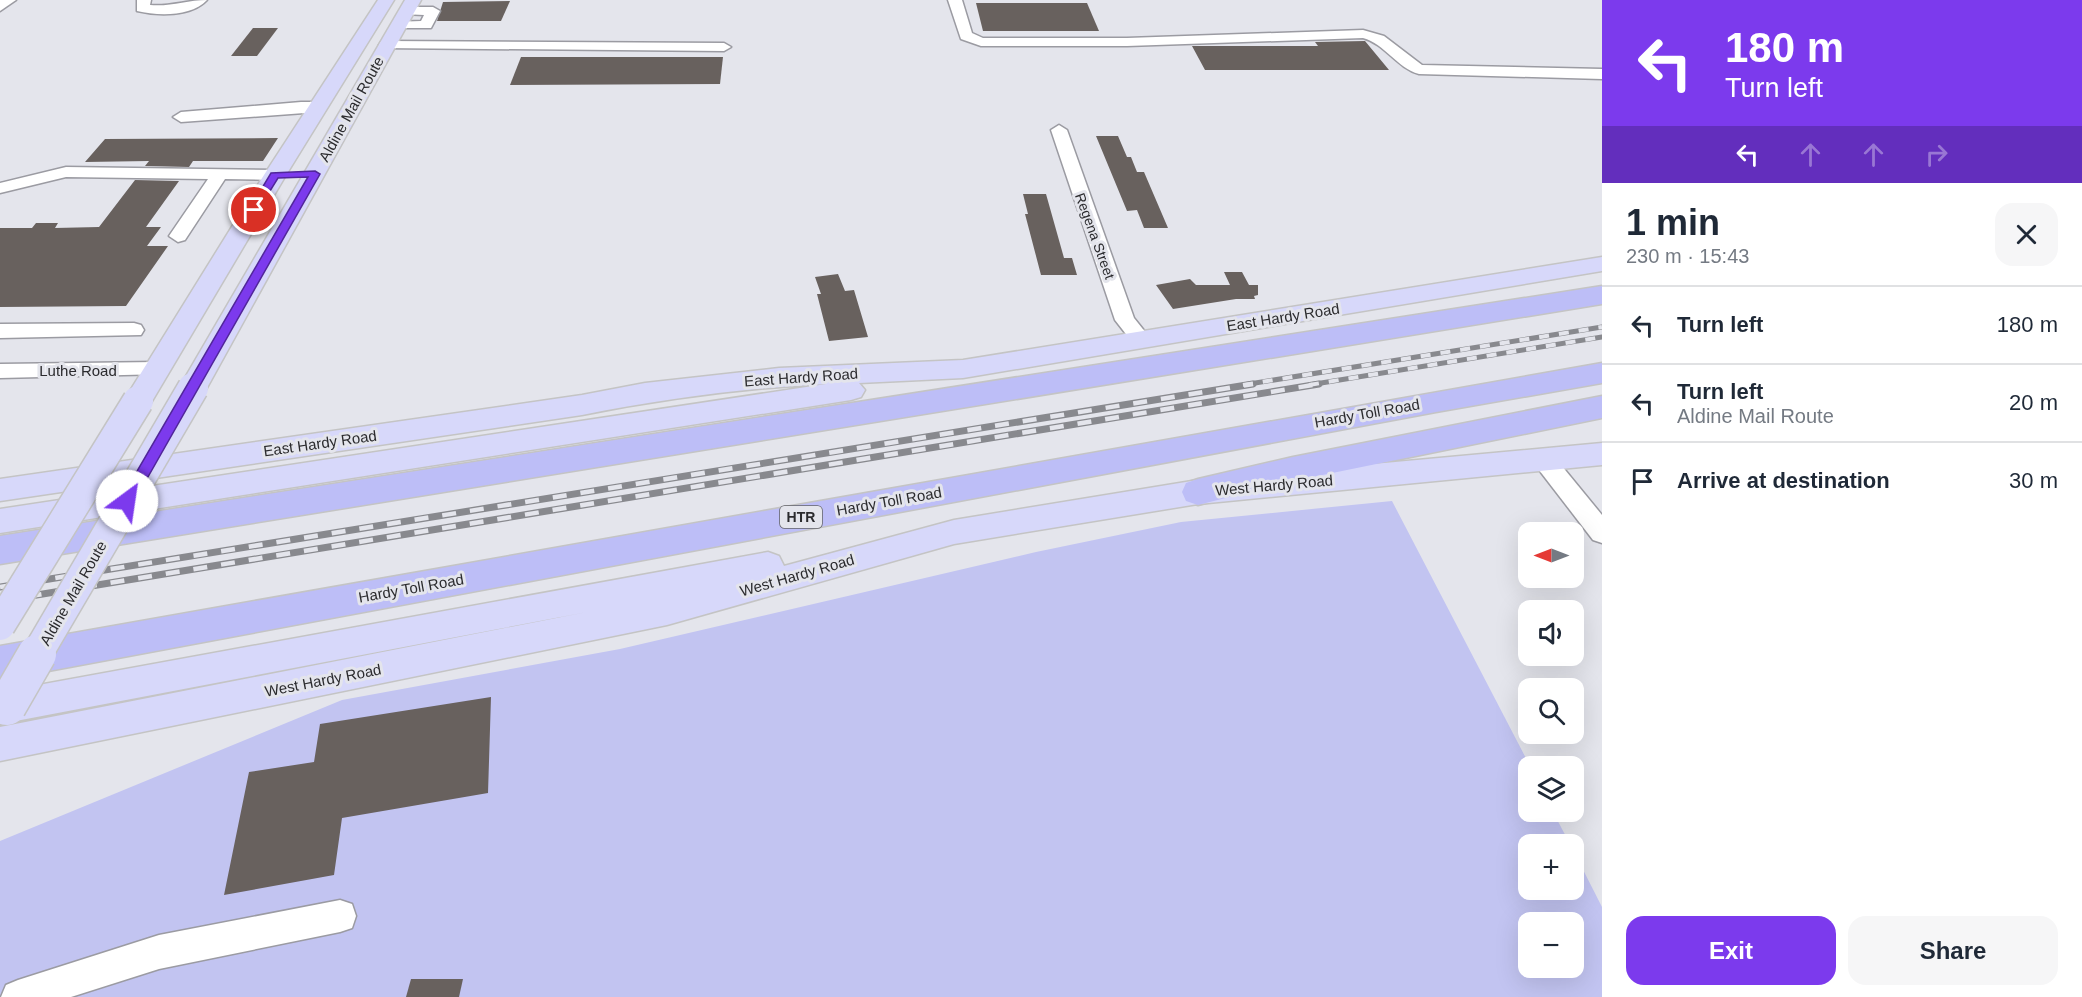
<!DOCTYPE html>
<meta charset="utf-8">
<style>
:root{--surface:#fff;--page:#f6f6f7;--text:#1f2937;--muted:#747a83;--line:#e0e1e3;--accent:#7c3aed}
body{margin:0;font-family:Arial,sans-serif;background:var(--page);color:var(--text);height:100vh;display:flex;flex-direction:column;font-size:22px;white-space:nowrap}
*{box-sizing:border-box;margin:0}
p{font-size:20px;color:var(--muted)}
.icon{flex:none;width:33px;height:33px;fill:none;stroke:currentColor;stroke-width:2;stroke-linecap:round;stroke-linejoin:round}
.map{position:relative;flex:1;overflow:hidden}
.side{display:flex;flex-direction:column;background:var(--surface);width:480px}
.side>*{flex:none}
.guide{background:#7c3aed;color:#fff;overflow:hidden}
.needle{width:39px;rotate:270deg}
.buttons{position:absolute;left:1518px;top:522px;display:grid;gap:12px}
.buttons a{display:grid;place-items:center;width:66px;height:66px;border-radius:12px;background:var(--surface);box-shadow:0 6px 24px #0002;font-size:30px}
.pin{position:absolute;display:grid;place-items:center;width:51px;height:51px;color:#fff;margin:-26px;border:3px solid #fff;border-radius:50%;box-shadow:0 2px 6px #0007}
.me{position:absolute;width:66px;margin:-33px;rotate:31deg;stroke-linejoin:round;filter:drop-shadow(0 0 4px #0008)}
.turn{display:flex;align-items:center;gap:21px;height:126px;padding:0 24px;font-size:27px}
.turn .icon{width:78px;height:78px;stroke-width:2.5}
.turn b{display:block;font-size:42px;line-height:51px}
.lanes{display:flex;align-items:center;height:57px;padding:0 24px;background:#0003;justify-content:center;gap:30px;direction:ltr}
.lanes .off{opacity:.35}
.round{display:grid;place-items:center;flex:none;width:63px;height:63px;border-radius:18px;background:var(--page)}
.overview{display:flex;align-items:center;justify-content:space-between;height:102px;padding:0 24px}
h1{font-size:36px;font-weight:800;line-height:45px}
.action{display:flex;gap:12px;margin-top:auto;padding:12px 24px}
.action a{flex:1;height:69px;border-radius:18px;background:var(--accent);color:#fff;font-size:24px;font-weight:800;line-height:69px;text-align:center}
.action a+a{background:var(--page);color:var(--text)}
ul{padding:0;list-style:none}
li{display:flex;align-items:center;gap:18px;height:78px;padding:0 24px;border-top:2px solid var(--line)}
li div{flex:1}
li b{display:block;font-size:22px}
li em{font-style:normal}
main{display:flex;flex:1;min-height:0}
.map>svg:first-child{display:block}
.green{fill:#c2c4f1;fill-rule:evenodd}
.building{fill:#68615e}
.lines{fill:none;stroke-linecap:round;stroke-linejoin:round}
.minor-casing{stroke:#9b9ba2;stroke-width:3}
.major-casing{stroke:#c4c4c4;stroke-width:3}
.highway-casing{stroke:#c4c4c4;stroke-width:3}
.minor{fill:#fff;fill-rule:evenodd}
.major{fill:#d7d8fa;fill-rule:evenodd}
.highway{fill:#bdbef7;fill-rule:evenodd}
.rail-far1-casing{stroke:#88898e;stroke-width:5}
.rail-casing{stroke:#88898e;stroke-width:7}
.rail-far1{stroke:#e4e5ec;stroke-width:4;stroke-dasharray:10;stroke-linecap:butt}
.rail{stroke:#e4e5ec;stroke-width:4.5;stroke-dasharray:14;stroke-linecap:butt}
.major-bridge-far1-casing{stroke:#c4c4c4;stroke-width:33;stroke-linecap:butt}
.major-bridge-casing{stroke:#c4c4c4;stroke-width:41;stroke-linecap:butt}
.major-bridge-far1{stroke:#d7d8fa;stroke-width:30}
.major-bridge{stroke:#d7d8fa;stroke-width:38}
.route{fill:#7c3aed;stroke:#51269a;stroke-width:1.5}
.labels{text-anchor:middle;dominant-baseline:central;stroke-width:6;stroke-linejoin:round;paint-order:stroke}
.far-street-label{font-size:14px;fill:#2b2b2e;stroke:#e4e5ec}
.shield{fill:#e4e5ec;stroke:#626367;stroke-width:1.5}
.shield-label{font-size:14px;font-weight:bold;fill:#2b2b2e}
.street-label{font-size:15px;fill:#2b2b2e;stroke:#e4e5ec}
</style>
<main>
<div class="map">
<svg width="1602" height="997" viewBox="0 0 1602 997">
<rect width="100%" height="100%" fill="#e4e5ec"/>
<path class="green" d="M1392,501l138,265 -2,46h25l17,32h-42v46h46v-38l28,55v90h-1602v-156l342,-141 278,-51 416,-97 145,-30zM1528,922h46v46h-46z"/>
<g class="building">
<path d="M510,1l-9,20h-64l6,-19z"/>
<path d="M976,3h111l12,28h-116z"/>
<path d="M253,28h25l-21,28h-26z"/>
<path d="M1365,41l24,29h-184l-13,-24h126l-3,-4z"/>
<path d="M521,57h202l-3,27 -210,1z"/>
<path d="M1096,136h22l9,21h4l6,15h7l24,56h-24l-7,-18 -10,1z"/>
<path d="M278,138l-15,23h-70l-4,6 -44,-1 4,-5 -64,1 20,-23z"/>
<path d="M135,180l44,1 -33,46h15l-14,19h21l-42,60 -126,1v-79h32l4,-5h22l-3,5 44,-1z"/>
<path d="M1023,194h23l18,64h8l5,17h-36l-16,-61h3z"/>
<path d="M1224,272h18l7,13h9v10l-4,1 1,3h-19l-63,10 -17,-24 34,-6 6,6h34z"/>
<path d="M838,274l7,17 9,-1 14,47 -39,4 -12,-47h4l-6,-17z"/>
<path d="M491,697l-3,96 -146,25 -8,57 -110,20 25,-123 65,-10 6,-38z"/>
<path d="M411,979h52l-4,18h-53z"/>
</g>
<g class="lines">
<g class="minor-casing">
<g id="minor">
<path d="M0,0h16l-16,11z"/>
<path d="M137,0h14l-1,5c20,2 37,-5 57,-5 -16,17 -49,16 -70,11z"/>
<path d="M948,0h14l10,33 11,5h144l236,-8 21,6 38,29 180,4v10l-183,-5c-22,-6 -34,-30 -56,-36l-236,8h-146l-20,-7z"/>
<path d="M407,7h26l7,4 -9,17h-37v-6l27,-1 3,-6 -22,-1 -2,-3z"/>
<path d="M386,41l338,2 7,4 -7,4 -343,-3 -2,-3 2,-3z"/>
<path d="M301,102h17l8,5 -8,5 -137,10 -8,-5 8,-5z"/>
<path d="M1059,125l8,5 67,188 16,20 -3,5h-14l-18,-23 -64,-190z"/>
<path d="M66,167l209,3 9,5 -9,5 -50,-1 -40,61 -7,2 -9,-6 39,-57 -142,-2 -66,16v-10z"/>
<path d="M134,323l7,2 3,5 -3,5 -141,3v-14z"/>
<path d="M157,362l8,2 3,5 -3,5 -165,4v-14z"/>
<path d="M1544,451l8,3 50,61v28l-9,-3 -57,-74 -4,-6 4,-6z"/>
<path d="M340,900l12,4 4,12 -4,12 -12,4 -181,37 -88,28h-70l5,-12 12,-5 141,-45z"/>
</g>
</g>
<g class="major-casing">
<g id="major">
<path d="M378,0h16l-108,175 -138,233 -10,3 -10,-3 -4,-7 4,-7 136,-219z"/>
<path d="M405,0h16l-218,395 -10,3 -10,-3 -4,-7z"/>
<path d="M1602,257v14l-639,107 -104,5 6,7 -4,7 -10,3 -851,133v-24l826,-125c-82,4 -164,15 -244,31l-582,86v-22l582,-84 63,-12 134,-15 184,-8z"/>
<path d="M1602,443v22l-404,39 -244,40 -287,81 -667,136v-34l587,-115 -587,112v-32l768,-140 11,4 5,10 170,-46 244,-40z"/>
</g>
</g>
<g class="highway-casing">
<g id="highway">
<path d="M1602,286v18l-1602,260v-28z"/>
<path d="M1602,363v20l-166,29 -1436,268v-34z"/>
<path d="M1602,396v22l-309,63 -95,24 -12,-4 -4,-9 4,-9 12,-4 95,-22z"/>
</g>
</g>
<use href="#minor" class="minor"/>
<use href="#major" class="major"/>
<use href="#highway" class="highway"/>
<g class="rail-far1-casing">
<g id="rail-far1">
<path d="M1243,385l359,-58"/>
<path d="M1309,385l293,-48"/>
</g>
</g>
<g class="rail-casing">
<g id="rail">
<path d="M0,587l1253,-203"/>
<path d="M0,601l1319,-217"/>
</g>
</g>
<use href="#rail-far1" class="rail-far1"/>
<use href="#rail" class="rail"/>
<g class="major-bridge-far1-casing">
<g id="major-bridge-far1">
<path d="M0,625l138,-224"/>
<path d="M36,656l157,-268"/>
</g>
</g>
<g class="major-bridge-casing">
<path id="major-bridge" d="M7,706l30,-52"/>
</g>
<use href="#major-bridge-far1" class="major-bridge-far1"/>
<use href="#major-bridge" class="major-bridge"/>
</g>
<path class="route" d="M315,171l5,3 -188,331h-10v-8l186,-320 -30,1 -21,34 -8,-2 22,-37z"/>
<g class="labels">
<g class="far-street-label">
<text transform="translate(1095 236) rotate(70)">Regena Street</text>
</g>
<rect class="shield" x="780" y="506" width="42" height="22" rx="4.5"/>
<g class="shield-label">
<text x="801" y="517">HTR</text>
</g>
<g class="street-label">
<text transform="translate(351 109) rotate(-61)">Aldine Mail Route</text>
<text transform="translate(1283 317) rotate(-9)">East Hardy Road</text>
<text x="78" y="370">Luthe Road</text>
<text transform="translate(801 377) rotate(-4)">East Hardy Road</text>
<text transform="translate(1367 413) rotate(-10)">Hardy Toll Road</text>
<text transform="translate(320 443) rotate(-8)">East Hardy Road</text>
<text transform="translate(1274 485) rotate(-5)">West Hardy Road</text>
<text transform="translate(889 501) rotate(-10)">Hardy Toll Road</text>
<text transform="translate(797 575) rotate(-16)">West Hardy Road</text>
<text transform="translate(411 588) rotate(-10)">Hardy Toll Road</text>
<text transform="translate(73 593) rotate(-60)">Aldine Mail Route</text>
<text transform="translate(323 680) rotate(-11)">West Hardy Road</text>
</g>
</g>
</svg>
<div class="buttons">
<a><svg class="needle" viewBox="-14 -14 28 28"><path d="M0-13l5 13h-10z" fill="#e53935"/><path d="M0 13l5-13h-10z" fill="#747a83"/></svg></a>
<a><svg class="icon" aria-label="sound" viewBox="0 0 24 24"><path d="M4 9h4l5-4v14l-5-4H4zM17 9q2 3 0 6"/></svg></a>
<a><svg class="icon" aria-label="search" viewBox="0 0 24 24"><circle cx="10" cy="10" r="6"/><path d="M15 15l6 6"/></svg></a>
<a><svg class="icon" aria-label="layers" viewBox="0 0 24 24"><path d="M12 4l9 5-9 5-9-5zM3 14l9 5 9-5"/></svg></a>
<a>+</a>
<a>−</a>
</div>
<div class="pin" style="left:254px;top:210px;background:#d93025"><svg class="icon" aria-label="arrive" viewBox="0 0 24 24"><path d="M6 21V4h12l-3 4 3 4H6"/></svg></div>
<svg class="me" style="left:127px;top:501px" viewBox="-20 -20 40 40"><circle r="19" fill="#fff"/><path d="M0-13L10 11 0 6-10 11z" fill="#7c3aed"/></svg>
</div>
<section class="side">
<div class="guide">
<div class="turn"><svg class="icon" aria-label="left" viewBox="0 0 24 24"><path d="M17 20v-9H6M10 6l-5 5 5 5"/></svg><div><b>180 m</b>Turn left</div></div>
<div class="lanes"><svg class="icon" aria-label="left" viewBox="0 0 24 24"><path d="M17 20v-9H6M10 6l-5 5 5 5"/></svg><svg class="icon off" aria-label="ahead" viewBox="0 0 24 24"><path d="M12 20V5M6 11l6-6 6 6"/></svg><svg class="icon off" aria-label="ahead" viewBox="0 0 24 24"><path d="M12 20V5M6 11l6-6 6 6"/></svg><svg class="icon off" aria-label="right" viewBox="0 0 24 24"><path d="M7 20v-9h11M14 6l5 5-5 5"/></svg></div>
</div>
<div class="overview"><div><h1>1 min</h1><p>230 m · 15:43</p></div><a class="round"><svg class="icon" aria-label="close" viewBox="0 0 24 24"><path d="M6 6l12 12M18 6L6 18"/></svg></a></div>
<ul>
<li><svg class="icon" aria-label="left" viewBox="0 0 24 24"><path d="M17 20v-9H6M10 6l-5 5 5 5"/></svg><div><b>Turn left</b></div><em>180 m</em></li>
<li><svg class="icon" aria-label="left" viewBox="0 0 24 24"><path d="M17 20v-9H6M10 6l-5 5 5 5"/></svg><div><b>Turn left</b><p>Aldine Mail Route</p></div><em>20 m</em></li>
<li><svg class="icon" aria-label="arrive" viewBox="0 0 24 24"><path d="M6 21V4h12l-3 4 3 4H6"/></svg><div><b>Arrive at destination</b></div><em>30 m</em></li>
</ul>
<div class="action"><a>Exit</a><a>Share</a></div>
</section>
</main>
